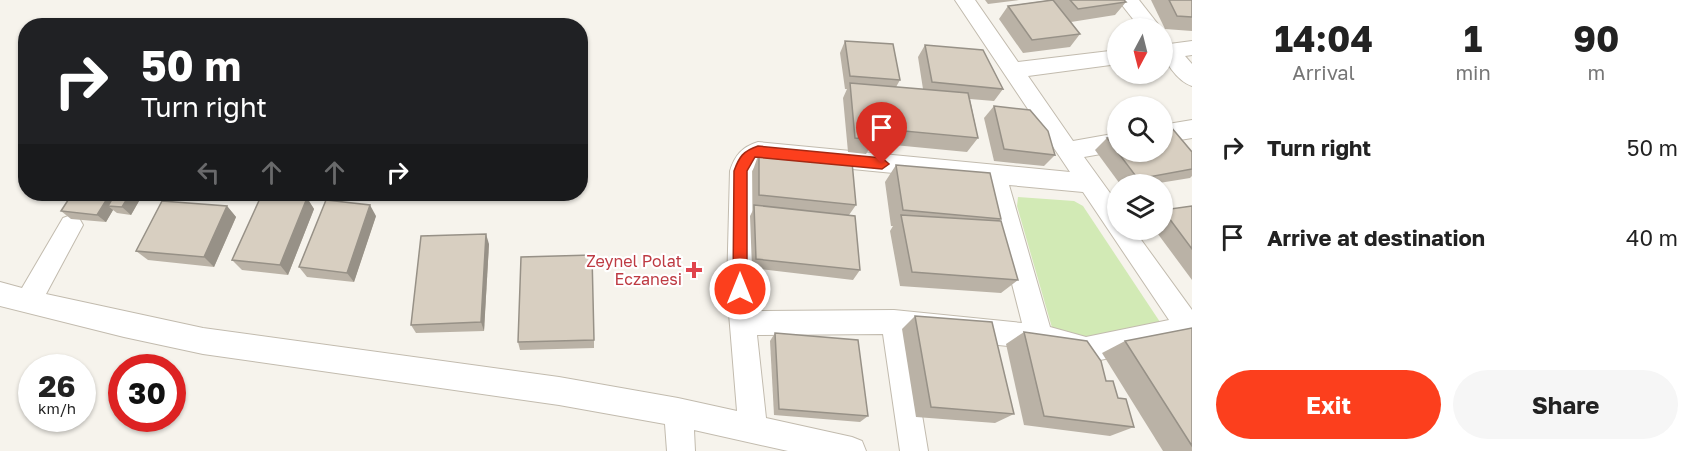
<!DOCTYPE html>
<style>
:root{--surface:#fff;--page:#f6f6f6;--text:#222;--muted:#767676;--accent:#fc3f1d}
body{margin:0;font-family:"Golos Text",sans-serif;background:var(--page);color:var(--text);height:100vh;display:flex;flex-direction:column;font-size:22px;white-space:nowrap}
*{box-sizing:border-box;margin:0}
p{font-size:20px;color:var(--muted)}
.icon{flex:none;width:33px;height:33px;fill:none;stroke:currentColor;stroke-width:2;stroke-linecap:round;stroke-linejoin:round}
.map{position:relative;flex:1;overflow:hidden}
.details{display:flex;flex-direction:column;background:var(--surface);width:510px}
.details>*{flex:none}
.top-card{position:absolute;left:18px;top:18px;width:570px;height:183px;border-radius:24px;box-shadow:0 2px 4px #0004;background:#202124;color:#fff;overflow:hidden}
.needle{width:39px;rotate:187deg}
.tools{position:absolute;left:1107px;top:18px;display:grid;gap:12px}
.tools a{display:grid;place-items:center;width:66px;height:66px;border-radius:50%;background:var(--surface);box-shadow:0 2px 4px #0004;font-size:30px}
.speed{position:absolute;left:18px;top:354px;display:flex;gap:12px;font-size:30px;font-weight:700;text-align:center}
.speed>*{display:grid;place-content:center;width:78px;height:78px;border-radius:50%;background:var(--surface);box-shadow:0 2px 4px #0004;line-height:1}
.speed small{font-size:15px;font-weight:400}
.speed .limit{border:9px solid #d22;background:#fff;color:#111}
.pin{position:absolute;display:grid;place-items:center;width:51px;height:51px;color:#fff;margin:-62px -26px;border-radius:50% 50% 50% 0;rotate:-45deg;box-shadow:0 0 6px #0007}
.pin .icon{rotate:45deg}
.me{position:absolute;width:66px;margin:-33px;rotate:0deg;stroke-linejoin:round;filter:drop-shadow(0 0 4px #0008)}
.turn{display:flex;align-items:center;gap:21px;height:126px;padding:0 24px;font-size:27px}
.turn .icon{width:78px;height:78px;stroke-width:2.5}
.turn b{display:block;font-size:42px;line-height:51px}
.lanes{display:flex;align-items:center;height:57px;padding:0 24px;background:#0003;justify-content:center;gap:30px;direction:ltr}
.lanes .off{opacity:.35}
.eta{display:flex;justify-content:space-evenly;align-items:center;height:102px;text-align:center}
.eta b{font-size:36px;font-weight:700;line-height:42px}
.primary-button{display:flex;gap:12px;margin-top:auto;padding:12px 24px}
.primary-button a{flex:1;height:69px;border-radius:36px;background:var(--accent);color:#fff;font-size:24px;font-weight:700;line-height:69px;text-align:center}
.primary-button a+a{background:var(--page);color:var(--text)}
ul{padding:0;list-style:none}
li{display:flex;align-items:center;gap:18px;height:90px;padding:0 24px}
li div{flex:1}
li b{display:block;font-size:22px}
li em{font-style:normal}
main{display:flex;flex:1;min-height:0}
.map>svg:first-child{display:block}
.green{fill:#d2eab5}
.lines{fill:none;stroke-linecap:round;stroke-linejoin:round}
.minor-casing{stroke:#c2bbae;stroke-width:2}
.minor{fill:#fff;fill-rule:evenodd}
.wall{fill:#bab2a6}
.shaded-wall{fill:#979187}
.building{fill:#d8cfc1;stroke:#979187;stroke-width:1.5}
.route{fill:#fc3f1d;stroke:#a42913;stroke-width:1.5}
.health-dot{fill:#e0444e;stroke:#fff;stroke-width:2}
.labels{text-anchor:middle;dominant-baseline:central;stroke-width:4.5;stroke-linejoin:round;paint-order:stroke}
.health-label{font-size:16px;fill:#be3a42;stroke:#fff;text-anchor:end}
</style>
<main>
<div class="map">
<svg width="1192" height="451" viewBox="0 0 1192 451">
<rect width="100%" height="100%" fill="#f6f3ec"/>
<path class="green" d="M1018,197l56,4 9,5 77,116 -92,19 -13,-3 -38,-132z"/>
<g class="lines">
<g class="minor-casing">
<g id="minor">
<path d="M955,0h20l43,62 100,-12v14l-90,12 45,65 45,-8v18l-34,6 34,47v26h16l58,80v34l-7,-2 -99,21 -47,-14 -130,-13 19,115h-28l-17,-117 -126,1 9,83 86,19 10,4 4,10h-78l-94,-21 1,21h-28l-2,-27 -106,-19 -356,-51 -79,-17 -124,-31v-24l22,6 41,-70 8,-3 8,3 4,7 -37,69 157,34 356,49 119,21 59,13 -10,-122 3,-118c5,-16 12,-24 28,-29l312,30zM760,160l226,22 36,141 -128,-13 -139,1 -2,-22 -1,-118zM1009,185l74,7 86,128 -83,17 -36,-10z"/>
<path d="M1118,0h21l22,28h-21z"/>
<path d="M1192,41v14l-7,1 7,8v22c-15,-5 -30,-26 -30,-41z"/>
<path d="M1192,120v18l-30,5v-18z"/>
</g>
</g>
<use href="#minor" class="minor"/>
</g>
<g class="wall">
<path d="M985,0h34l-31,4z"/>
<path d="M1050,0h74l2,2 -11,13 -44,7 9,12 -10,13 -47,6 -24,-34 9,-13z"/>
<path d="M1151,0h41v31l-27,-2z"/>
<path d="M845,41l55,39 -4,7 27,2 -5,-32 7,-12 78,44 -9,12 -24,-2 8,39 -11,14 -94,-9 -7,11 -18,-2 -5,-54 4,-9h-2l-5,-36z"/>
<path d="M994,106l61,49 -11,11 -50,-5 -10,-43z"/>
<path d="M1107,138l85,14v24l-2,2 -37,6h-33l-25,-34z"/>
<path d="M759,153l97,52 -7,10 11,55 -7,10 -101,-12 -2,-52 3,-6v-40z"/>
<path d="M896,165l105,54 -2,2 19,59 -17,13 -101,-7 -10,-55 3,-5h-2l-6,-44z"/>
<path d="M143,194l-12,21 -14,-2 -4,-3 -7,12 -35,-3 -10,-8z"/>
<path d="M307,198l7,11 -26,66 -46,-5 -10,-10z"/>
<path d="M227,206l9,11 -22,50 -66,-7 -12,-9z"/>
<path d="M1192,206v74l-37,-50h7v-19l1,-1z"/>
<path d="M376,216l-22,66 -47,-5 -8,-10z"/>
<path d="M489,244l-5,87 -68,2 -5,-8z"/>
<path d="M915,316l99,98 -19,9 -79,-6 -14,-88z"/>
<path d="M1192,328v123h-29l-61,-98 23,-12z"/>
<path d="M1024,332l82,49 12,17 16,29 -24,9 -86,-11 -18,-81z"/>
<path d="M775,333l93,83 -8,6 -86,-7 -4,-74z"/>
<path d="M594,340v8l-74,2 -2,-8z"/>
</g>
<g class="shaded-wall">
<path d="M110,194h14l-16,12 5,4 -7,12 -9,-7z"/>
<path d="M130,194h13l-12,21 -9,-8z"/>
<path d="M307,198l7,11 -26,66 -8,-10z"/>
<path d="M370,205l6,11 -22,66 -7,-9z"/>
<path d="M227,206l9,11 -22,50 -10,-10z"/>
<path d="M486,234l3,10 -5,87 -3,-9z"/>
</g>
<g class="building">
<path d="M1053,0l27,34 -48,6 -24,-34z"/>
<path d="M1070,0h54l2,2 -48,7z"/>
<path d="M1169,0h23v17l-15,-1z"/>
<path d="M845,41l48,3 7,36 -50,-4z"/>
<path d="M925,45l58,5 20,39 -71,-7z"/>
<path d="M850,83l118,10 10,45 -105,-10 2,12 -20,-2z"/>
<path d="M994,106l36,4 18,21 7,24 -51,-6z"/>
<path d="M1171,127l21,25v17l-54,10 -31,-41 11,-2v16h44v-24z"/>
<path d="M759,153l93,9 4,43 -97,-10z"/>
<path d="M896,165l94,8 11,46 -98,-9z"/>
<path d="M72,194h38l-13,21 -36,-4z"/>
<path d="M115,194h15l-8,13 -14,-1z"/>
<path d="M262,194l45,4 -27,67 -48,-5z"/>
<path d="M326,200l44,5 -23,68 -48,-6z"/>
<path d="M162,201l65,5 -23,51 -68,-6z"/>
<path d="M754,205l101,11 5,54 -104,-11z"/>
<path d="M1192,206v43l-29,-39z"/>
<path d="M901,215l100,6 17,59 -106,-8z"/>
<path d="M486,234l-5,88 -70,3 10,-89z"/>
<path d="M592,255l2,85 -76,2 3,-85z"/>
<path d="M915,316l77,6 22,92 -83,-7z"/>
<path d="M1192,328v118l-67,-105z"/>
<path d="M1024,332l63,9 14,20 5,20h7l5,17 8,1 8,28 -90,-11z"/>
<path d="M775,333l83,7 10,76 -89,-7z"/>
</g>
<path class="route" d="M758,146l124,12 7,6 -7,5 -127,-12 -8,14v118l-2,4 -5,2 -5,-2 -2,-4 1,-118c5,-14 9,-20 24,-25z"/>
<path class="health-dot" d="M691 261h6v6h6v6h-6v6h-6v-6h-6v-6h6z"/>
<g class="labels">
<g class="health-label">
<text x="682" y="261">Zeynel Polat<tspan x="682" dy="18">Eczanesi</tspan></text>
</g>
</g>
</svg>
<div class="tools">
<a><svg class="needle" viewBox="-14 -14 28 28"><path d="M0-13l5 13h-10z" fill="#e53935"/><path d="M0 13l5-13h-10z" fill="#767676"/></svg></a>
<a><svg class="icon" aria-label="search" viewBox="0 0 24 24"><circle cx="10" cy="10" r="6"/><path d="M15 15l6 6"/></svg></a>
<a><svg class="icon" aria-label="layers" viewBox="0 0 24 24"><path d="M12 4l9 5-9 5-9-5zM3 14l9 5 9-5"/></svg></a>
</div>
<div class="speed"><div>26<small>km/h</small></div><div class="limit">30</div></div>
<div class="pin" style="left:882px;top:164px;background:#d93025"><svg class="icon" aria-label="arrive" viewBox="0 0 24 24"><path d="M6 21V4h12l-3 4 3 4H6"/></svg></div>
<svg class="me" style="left:740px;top:289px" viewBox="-20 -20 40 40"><circle r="17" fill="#fc3f1d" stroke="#fff" stroke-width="3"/><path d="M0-11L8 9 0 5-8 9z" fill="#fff"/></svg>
<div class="top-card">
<div class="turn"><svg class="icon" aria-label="right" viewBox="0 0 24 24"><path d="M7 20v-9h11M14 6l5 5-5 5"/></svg><div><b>50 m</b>Turn right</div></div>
<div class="lanes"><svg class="icon off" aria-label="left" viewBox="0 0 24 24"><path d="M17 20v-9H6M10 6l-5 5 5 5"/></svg><svg class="icon off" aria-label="ahead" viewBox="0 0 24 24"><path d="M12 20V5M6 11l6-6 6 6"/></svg><svg class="icon off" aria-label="ahead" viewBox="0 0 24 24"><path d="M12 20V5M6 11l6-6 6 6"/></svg><svg class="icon" aria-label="right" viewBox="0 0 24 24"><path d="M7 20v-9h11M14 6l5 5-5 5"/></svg></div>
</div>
</div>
<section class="details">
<div class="eta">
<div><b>14:04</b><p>Arrival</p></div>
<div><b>1</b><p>min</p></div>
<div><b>90</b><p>m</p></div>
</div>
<ul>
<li><svg class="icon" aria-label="right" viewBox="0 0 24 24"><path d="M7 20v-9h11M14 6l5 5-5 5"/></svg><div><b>Turn right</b></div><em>50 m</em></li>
<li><svg class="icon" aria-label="arrive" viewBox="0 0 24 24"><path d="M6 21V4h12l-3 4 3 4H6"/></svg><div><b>Arrive at destination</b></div><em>40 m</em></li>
</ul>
<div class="primary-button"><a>Exit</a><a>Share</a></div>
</section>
</main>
